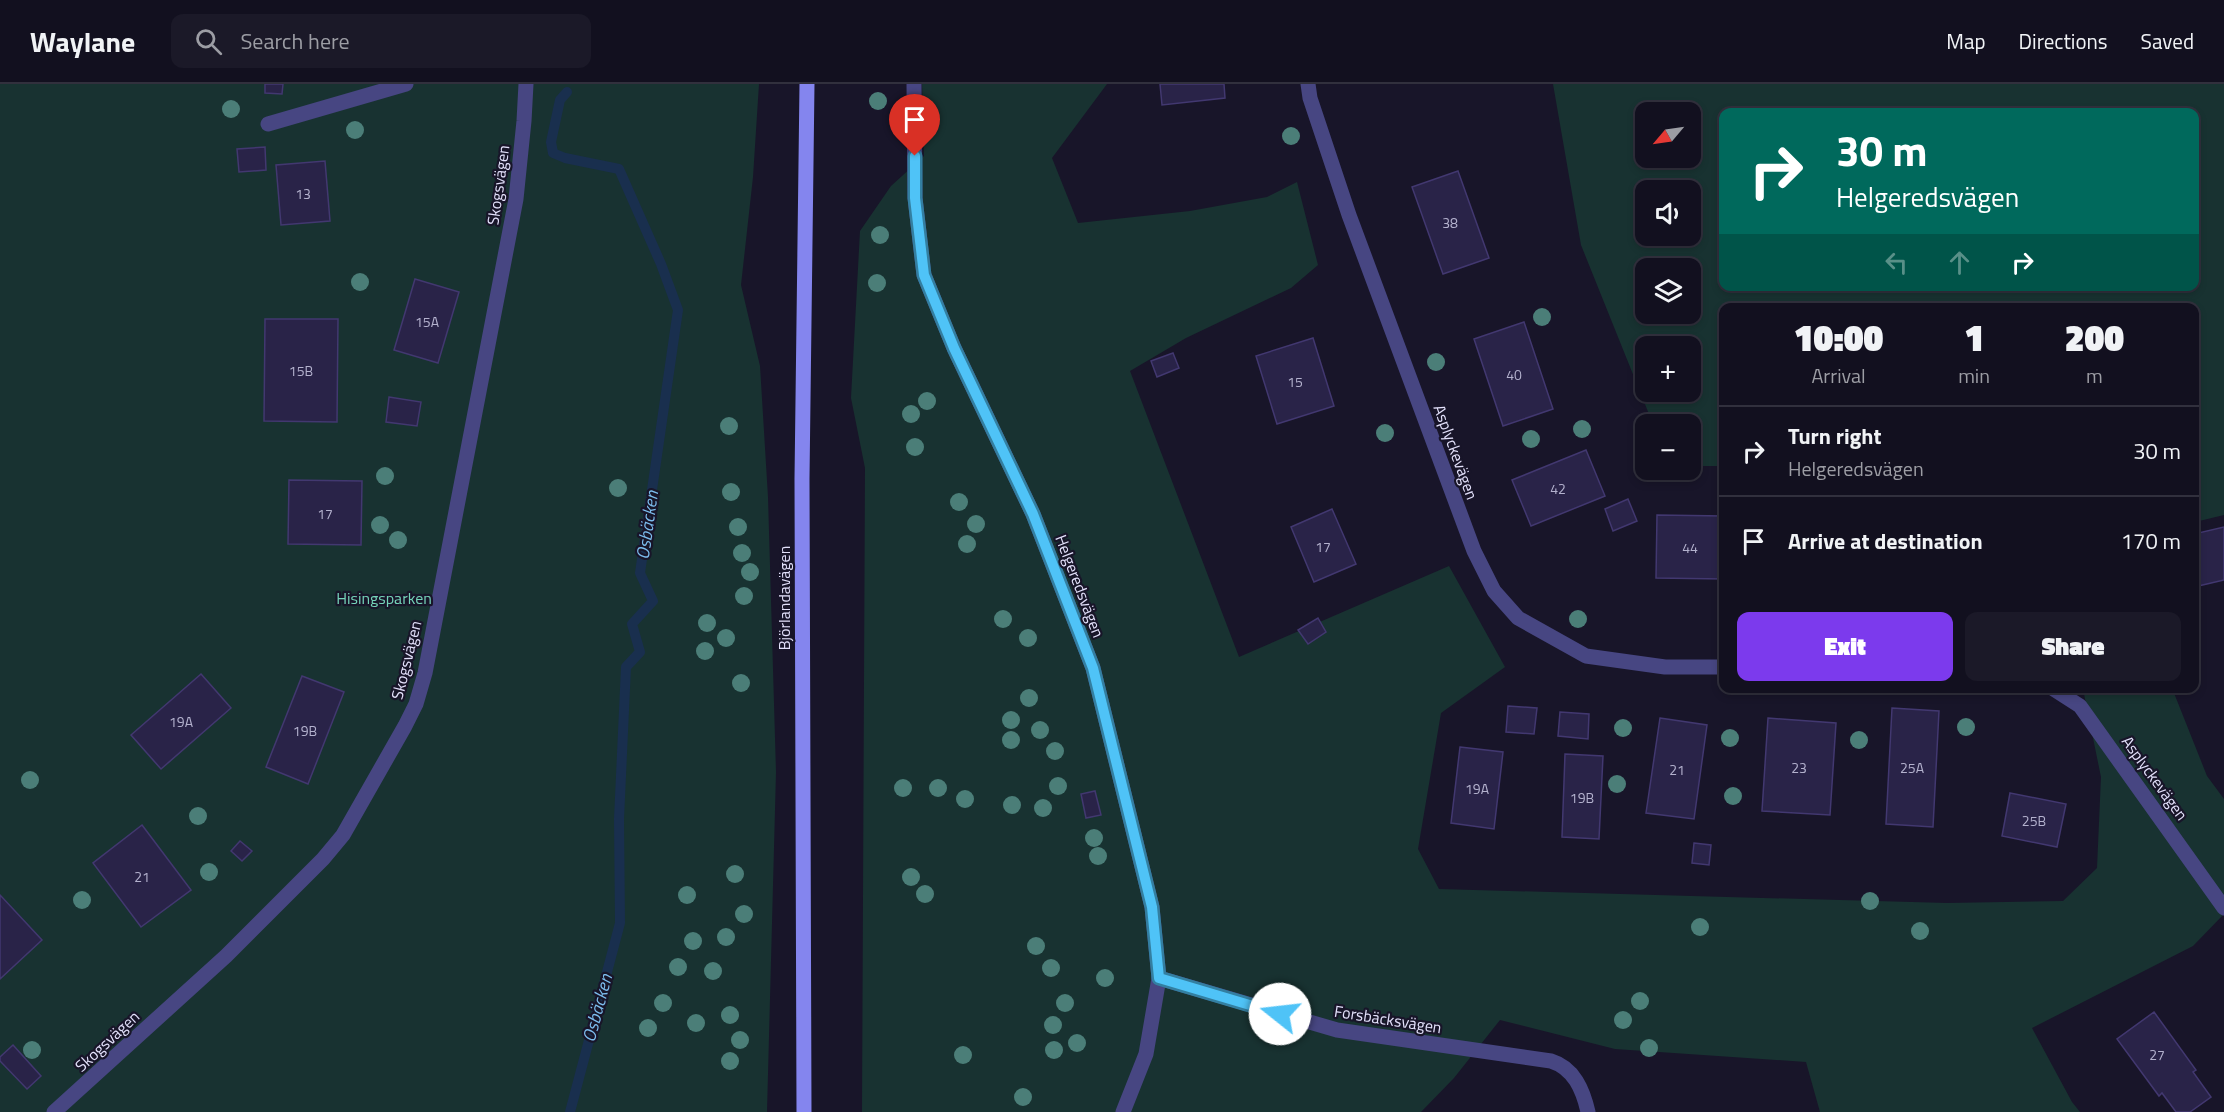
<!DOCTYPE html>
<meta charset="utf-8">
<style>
:root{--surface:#12101f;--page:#1b1928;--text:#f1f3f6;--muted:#9c9da4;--line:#31303d;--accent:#7c3aed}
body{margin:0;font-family:"Titillium Web",sans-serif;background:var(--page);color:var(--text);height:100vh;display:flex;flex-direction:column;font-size:22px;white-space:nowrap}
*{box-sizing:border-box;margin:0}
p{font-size:20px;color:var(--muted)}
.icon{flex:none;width:33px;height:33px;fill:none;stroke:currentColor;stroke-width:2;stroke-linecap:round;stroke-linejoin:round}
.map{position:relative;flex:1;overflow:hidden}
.panel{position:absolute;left:1719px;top:219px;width:480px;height:390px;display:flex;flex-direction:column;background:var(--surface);border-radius:12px;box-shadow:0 3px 9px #0003,0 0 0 2px var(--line)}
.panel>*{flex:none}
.top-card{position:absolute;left:1719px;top:24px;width:480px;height:183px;border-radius:12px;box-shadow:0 3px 9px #0003,0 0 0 2px var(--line);background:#00695c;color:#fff;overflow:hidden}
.needle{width:39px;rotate:241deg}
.buttons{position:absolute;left:1635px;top:18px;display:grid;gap:12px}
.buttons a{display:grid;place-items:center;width:66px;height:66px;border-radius:12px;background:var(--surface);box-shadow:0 3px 9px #0003,0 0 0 2px var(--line);font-size:30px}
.pin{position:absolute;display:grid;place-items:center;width:51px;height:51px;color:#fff;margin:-62px -26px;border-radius:50% 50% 50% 0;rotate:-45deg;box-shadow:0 0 6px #0007}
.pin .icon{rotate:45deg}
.me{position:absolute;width:66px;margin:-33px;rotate:286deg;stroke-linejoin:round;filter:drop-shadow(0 0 4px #0008)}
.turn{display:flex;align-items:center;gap:21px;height:126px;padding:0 18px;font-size:27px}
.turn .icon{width:78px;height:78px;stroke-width:2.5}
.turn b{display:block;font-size:42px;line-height:51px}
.lanes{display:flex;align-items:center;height:57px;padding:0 18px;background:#0003;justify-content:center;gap:30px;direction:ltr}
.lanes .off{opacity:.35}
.eta{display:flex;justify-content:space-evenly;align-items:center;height:102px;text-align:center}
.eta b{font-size:36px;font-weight:800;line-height:42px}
.primary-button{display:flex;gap:12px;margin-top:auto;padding:12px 18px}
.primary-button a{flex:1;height:69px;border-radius:12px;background:var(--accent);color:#fff;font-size:24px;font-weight:800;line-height:69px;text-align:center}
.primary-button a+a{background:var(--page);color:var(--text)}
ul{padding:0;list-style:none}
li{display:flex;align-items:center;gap:18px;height:90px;padding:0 18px;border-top:2px solid var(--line)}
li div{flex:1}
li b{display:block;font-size:22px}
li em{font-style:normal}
header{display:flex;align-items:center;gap:36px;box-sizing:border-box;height:84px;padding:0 30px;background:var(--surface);border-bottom:2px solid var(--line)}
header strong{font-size:28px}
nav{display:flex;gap:33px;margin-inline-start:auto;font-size:21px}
.search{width:420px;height:54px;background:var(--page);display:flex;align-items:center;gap:15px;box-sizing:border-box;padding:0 21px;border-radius:12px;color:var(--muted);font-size:22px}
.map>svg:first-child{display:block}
.green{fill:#183231;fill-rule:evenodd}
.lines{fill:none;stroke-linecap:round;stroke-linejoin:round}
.stream{stroke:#192f4e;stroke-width:10}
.building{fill:#292348;stroke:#423870;stroke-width:1.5}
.street{stroke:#474682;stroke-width:15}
.secondary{stroke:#8485ee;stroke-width:15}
.tree{fill:#4b7e78}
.route-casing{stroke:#337fa1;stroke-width:15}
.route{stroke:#4fc3f7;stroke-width:10}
.labels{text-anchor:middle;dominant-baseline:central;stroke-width:4.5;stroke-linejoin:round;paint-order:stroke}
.number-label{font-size:14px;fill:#b4b2ce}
.street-label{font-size:16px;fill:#e3e1fb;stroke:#181529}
.park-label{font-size:16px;fill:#75d3b9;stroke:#181529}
.water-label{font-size:18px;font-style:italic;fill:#7cbced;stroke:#181529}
</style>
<header>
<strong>Waylane</strong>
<div class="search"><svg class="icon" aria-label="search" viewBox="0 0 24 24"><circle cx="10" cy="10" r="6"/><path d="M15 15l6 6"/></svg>Search here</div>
<nav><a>Map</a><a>Directions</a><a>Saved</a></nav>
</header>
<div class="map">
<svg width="2224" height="1028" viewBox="0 0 2224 1028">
<rect width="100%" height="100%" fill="#181529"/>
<g class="green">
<path d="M0,0h759l-6,93 -12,108 19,81 8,131 8,275 -9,340h-767z"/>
<path d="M922,0h185l-55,74 26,65 112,-12 77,-14 30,-15 21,83 -27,23 -105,50 -56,33 109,286 210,-91 56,101 -64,46 -23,136 21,40 508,14 116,-2 34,-33 4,-91 -18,-88 89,-1 35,88 17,23v115l-31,32 -161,82 40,74 8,10h-260l-14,-50 -191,-13 -115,-29 -46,58 -33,34h-559l3,-644 -14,-70 9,-167 31,-45 33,-30z"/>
<path d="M1553,0h671v431l-29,7 -1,-214h-470l-1,158h-32l-1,-42h-37l-72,-179zM1646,28h44v46h-44zM1724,28h470v174h-470zM1646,106h44v46h-44zM1646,184h44v46h-44zM1646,262h44v46h-44z"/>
</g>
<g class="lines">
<path class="stream" d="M567,8l-7,8 -9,42 2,11 12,5 54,11 42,95 17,46 -38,263 13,28 -21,23 8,28 -14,15 -7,152 1,104 -50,189"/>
</g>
<g class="building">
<path d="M265,0h18l-1,10 -17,-1z"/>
<path d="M1160,0h64l1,14 -63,7z"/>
<path d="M265,63l1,23 -27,2 -2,-23z"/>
<path d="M325,77l5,60 -49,4 -5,-60z"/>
<path d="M1458,87l31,87 -46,16 -31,-87z"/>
<path d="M415,195l44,13 -21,71 -44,-13z"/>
<path d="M265,235h73l-1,103 -73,-1z"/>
<path d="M1524,238l29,87 -50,17 -29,-87z"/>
<path d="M1313,254l21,68 -57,18 -21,-68z"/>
<path d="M1173,269l6,15 -22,9 -6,-16z"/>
<path d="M389,313l32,5 -4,24 -31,-4z"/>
<path d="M1586,366l19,46 -74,30 -19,-46z"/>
<path d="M289,396l73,1 -1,64 -73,-1z"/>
<path d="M1628,415l9,22 -24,10 -8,-22z"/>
<path d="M1332,425l24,55 -42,18 -23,-55z"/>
<path d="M1657,431l67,1v63l-68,-1z"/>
<path d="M2224,443v53l-30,7v-53z"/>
<path d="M1318,534l8,14 -18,12 -10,-14z"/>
<path d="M201,590l30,34 -70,61 -30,-34z"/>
<path d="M302,592l42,16 -36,92 -42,-17z"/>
<path d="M1508,622l29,2 -3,26 -28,-2z"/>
<path d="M1892,624l47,3 -6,116 -47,-3z"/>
<path d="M1560,628l29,2 -1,25 -30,-3z"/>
<path d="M1660,634l47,7 -13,94 -48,-6z"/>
<path d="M1768,634l68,5 -6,92 -68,-4z"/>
<path d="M1460,663l43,5 -9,77 -43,-6z"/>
<path d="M1565,670l38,2 -4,83 -37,-2z"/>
<path d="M1095,707l6,24 -15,3 -5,-24z"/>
<path d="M2010,709l56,11 -9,43 -55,-11z"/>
<path d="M142,741l49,65 -50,37 -48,-64z"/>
<path d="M240,757l12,10 -10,10 -11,-10z"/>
<path d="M1694,759l17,2 -2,20 -17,-2z"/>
<path d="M0,811l42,45 -42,39z"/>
<path d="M2154,928l42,58 -3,2 18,25 -21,15h-14l-14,-19 -3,3 -42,-57z"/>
<path d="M13,961l28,31 -14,13 -27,-28v-4z"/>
</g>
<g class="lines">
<g class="street">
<path d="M914,0l1,114 9,77 30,73 79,166 60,154 59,239 7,71 -13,76 -23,58"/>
<path d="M1308,0l2,14 39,117 125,336 20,40 24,27 68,38 79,11h59"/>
<path d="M268,40l138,-40"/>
<path d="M2052,604l28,18 144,202"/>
<path d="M1159,894l178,52 214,31c23,7 32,29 37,51"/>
<path d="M54,1028l172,-156 97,-97 20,-24 62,-109 11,-22 9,-31 91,-474 8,-78 2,-37"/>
</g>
<path class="secondary" d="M804,1028l-2,-633 5,-395"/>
</g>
<g class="tree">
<circle cx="878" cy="17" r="9"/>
<circle cx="231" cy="25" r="9"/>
<circle cx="355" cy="46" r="9"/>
<circle cx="1291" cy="52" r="9"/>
<circle cx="880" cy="151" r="9"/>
<circle cx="360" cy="198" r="9"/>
<circle cx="877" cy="199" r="9"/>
<circle cx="1542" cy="233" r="9"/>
<circle cx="1436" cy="278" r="9"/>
<circle cx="927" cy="317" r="9"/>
<circle cx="911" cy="330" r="9"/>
<circle cx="729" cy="342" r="9"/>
<circle cx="1582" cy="345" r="9"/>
<circle cx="1385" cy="349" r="9"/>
<circle cx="1531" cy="355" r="9"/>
<circle cx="915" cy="363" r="9"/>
<circle cx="385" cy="392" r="9"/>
<circle cx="618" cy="404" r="9"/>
<circle cx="731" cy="408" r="9"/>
<circle cx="959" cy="418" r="9"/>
<circle cx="976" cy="440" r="9"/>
<circle cx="380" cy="441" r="9"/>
<circle cx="738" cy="443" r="9"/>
<circle cx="398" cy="456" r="9"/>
<circle cx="967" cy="460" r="9"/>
<circle cx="742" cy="469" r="9"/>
<circle cx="750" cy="488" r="9"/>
<circle cx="744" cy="512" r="9"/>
<circle cx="1003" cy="535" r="9"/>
<circle cx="1578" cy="535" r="9"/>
<circle cx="707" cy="539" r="9"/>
<circle cx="726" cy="554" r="9"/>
<circle cx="1028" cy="554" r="9"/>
<circle cx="705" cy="567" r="9"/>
<circle cx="741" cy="599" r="9"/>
<circle cx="1029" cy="614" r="9"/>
<circle cx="1011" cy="636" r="9"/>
<circle cx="1966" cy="643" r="9"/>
<circle cx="1623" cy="644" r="9"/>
<circle cx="1040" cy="646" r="9"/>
<circle cx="1730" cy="654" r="9"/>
<circle cx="1011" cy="656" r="9"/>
<circle cx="1859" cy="656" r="9"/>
<circle cx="1055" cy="667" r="9"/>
<circle cx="30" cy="696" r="9"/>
<circle cx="1617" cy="700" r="9"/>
<circle cx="1058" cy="702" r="9"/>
<circle cx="903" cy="704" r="9"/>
<circle cx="938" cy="704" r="9"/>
<circle cx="1733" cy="712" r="9"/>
<circle cx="965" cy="715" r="9"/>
<circle cx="1012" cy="721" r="9"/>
<circle cx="1043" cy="724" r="9"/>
<circle cx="198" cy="732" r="9"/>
<circle cx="1094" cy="754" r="9"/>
<circle cx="1098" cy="772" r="9"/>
<circle cx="209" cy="788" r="9"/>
<circle cx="735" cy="790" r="9"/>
<circle cx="911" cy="793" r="9"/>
<circle cx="925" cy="810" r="9"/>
<circle cx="687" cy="811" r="9"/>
<circle cx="82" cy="816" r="9"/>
<circle cx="1870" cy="817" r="9"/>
<circle cx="744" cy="830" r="9"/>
<circle cx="1700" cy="843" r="9"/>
<circle cx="1920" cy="847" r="9"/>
<circle cx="726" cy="853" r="9"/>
<circle cx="693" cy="857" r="9"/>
<circle cx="1036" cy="862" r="9"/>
<circle cx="678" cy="883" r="9"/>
<circle cx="1051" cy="884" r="9"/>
<circle cx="713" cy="887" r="9"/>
<circle cx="1105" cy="894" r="9"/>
<circle cx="1640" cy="917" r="9"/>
<circle cx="663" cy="919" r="9"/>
<circle cx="1065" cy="919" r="9"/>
<circle cx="730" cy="931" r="9"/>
<circle cx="1623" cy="936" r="9"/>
<circle cx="696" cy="939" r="9"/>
<circle cx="1053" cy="941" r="9"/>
<circle cx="648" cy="944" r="9"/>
<circle cx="740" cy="956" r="9"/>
<circle cx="1077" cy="959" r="9"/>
<circle cx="1649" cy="964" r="9"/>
<circle cx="32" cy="966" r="9"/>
<circle cx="1054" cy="966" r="9"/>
<circle cx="963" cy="971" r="9"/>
<circle cx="730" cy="977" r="9"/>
<circle cx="1023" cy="1013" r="9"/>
</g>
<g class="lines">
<g class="route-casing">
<path id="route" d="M915,72v42l9,77 30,73 79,166 60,154 59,239 7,71 121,36"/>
</g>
<use href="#route" class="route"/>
</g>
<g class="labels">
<g class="number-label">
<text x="303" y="109">13</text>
<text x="1450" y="138">38</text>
<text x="427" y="237">15A</text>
<text x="301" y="286">15B</text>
<text x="1514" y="290">40</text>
<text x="1295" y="297">15</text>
<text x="1558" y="404">42</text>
<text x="325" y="429">17</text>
<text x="1323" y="462">17</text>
<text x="1690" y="463">44</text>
<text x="181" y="637">19A</text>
<text x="305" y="646">19B</text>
<text x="1799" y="683">23</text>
<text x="1912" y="683">25A</text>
<text x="1677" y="685">21</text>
<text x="1477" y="704">19A</text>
<text x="1582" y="713">19B</text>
<text x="2034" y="736">25B</text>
<text x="142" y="792">21</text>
<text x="2157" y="970">27</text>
</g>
<g class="street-label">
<text transform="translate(498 101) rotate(-82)">Skogsvägen</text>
<text transform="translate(1456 368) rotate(70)">Asplyckevägen</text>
<text transform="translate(1080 502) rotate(69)">Helgeredsvägen</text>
<text transform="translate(784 514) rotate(-90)">Björlandavägen</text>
<text transform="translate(406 576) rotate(-76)">Skogsvägen</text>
<text transform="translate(2155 694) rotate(54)">Asplyckevägen</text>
<text transform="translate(1388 935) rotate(9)">Forsbäcksvägen</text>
<text transform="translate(107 957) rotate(-43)">Skogsvägen</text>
</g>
<g class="park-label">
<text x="384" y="514">Hisingsparken</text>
</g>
<g class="water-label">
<text transform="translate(647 441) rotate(-82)">Osbäcken</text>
<text transform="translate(597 924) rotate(-75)">Osbäcken</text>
</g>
</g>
</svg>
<div class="buttons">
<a><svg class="needle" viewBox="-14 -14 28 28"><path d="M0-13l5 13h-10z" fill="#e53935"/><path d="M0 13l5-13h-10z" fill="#9c9da4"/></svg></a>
<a><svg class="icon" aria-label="sound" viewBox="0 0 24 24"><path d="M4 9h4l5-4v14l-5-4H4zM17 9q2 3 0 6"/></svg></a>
<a><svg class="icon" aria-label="layers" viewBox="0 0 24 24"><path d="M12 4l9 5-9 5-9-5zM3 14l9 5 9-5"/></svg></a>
<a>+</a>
<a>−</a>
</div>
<div class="pin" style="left:915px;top:72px;background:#d93025"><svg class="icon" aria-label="arrive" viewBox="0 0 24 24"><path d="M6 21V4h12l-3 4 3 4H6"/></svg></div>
<svg class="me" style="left:1280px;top:930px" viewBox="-20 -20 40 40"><circle r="19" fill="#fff"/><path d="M0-13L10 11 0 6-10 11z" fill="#4fc3f7"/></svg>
<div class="top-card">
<div class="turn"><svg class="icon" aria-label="right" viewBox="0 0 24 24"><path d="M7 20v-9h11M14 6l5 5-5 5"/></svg><div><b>30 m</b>Helgeredsvägen</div></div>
<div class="lanes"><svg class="icon off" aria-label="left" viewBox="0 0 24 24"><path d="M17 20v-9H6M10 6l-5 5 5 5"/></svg><svg class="icon off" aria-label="ahead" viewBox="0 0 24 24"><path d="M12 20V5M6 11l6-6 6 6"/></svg><svg class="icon" aria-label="right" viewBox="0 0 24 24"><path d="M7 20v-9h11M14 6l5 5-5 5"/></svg></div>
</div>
<section class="panel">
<div class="eta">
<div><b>10:00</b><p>Arrival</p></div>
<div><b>1</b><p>min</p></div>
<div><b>200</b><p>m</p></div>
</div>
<ul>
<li><svg class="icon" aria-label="right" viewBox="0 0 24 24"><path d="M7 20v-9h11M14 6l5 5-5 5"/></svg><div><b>Turn right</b><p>Helgeredsvägen</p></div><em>30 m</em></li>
<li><svg class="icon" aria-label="arrive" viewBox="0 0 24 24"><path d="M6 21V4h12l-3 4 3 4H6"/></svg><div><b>Arrive at destination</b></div><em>170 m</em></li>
</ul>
<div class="primary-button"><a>Exit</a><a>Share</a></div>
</section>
</div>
